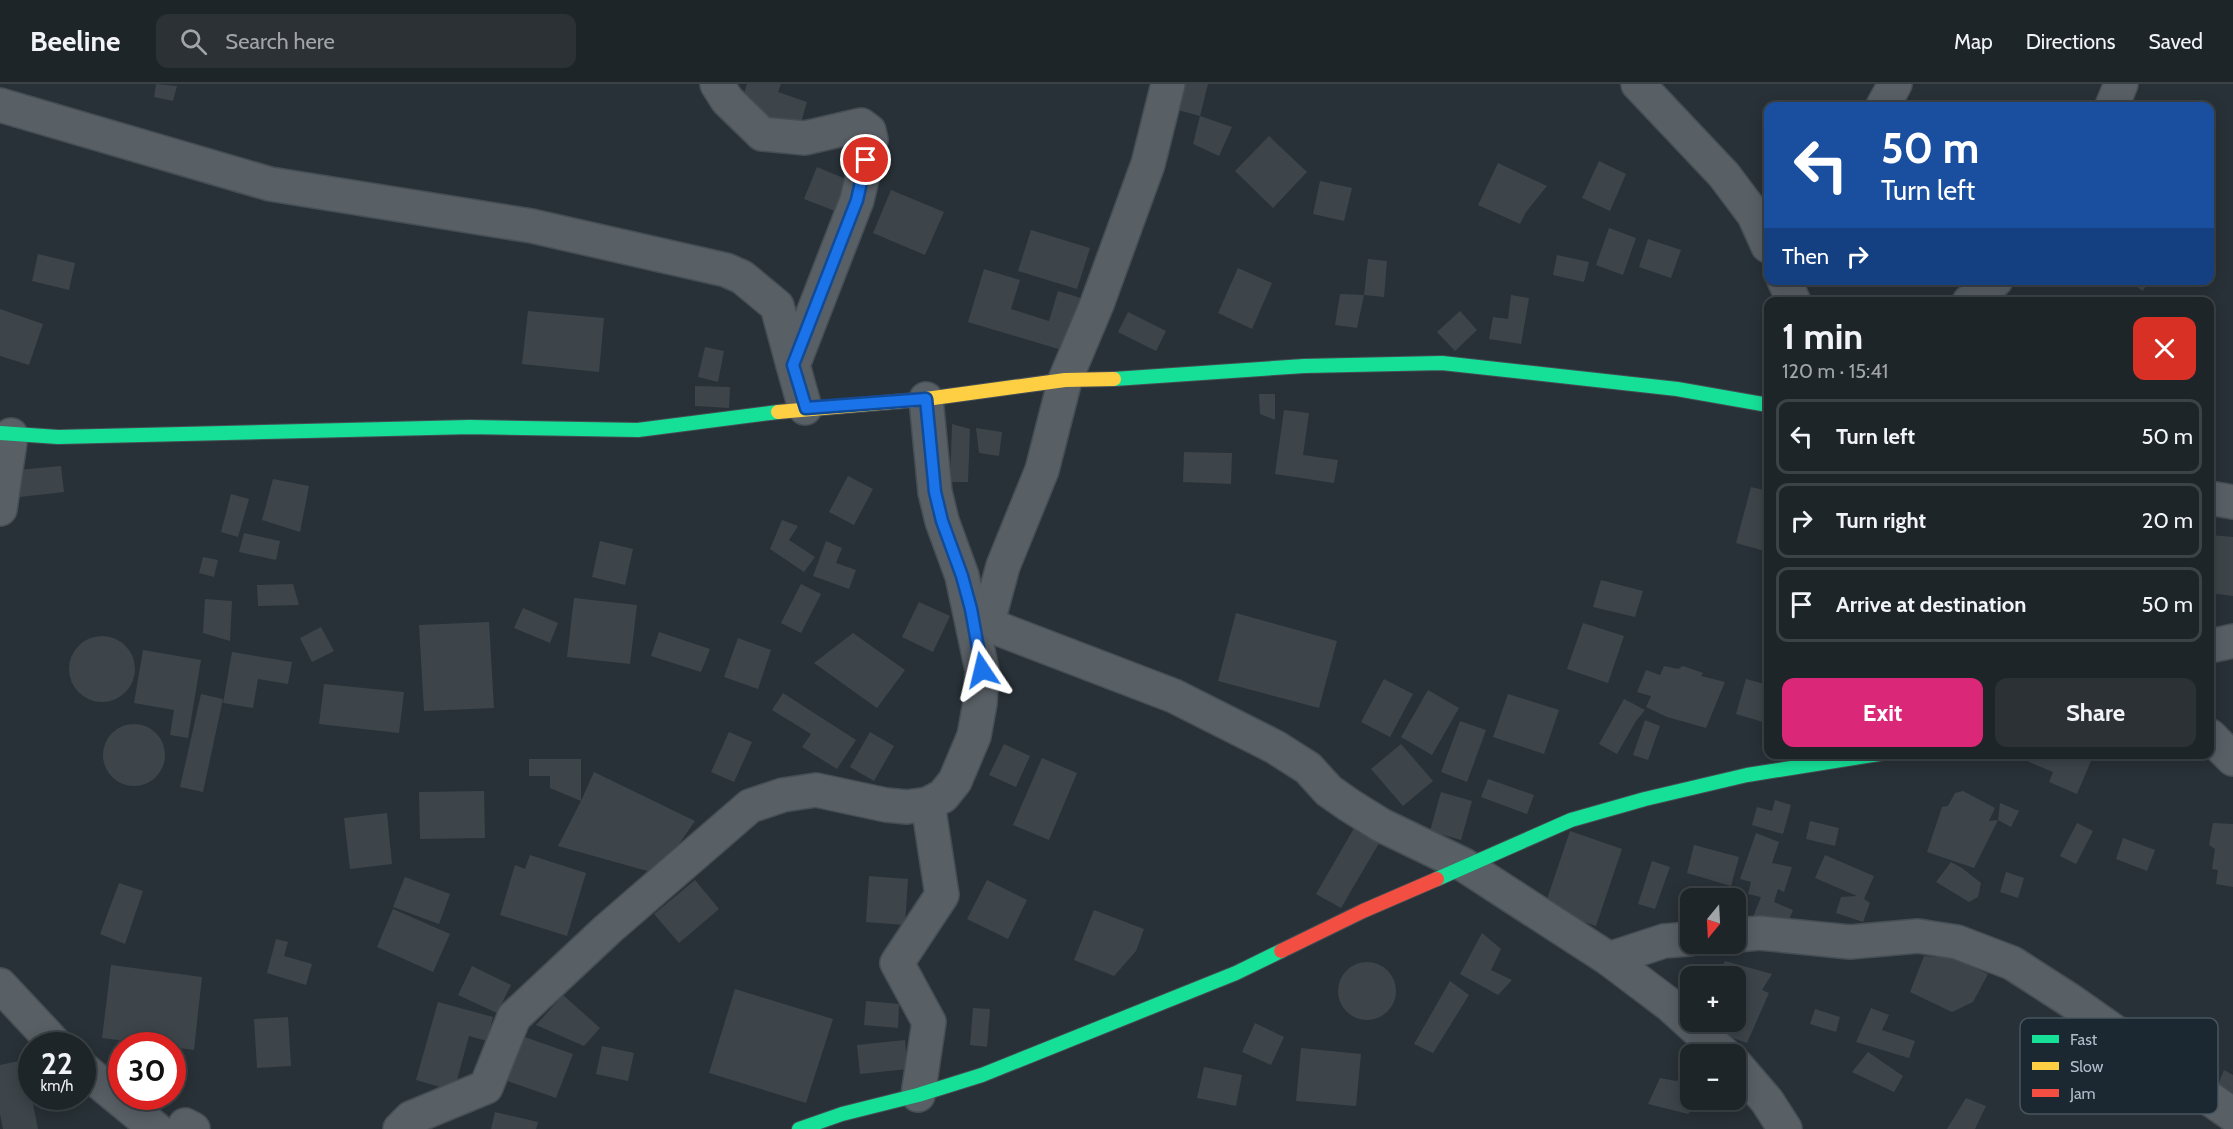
<!DOCTYPE html>
<meta charset="utf-8">
<style>
:root{--surface:#1e2529;--page:#2b3135;--text:#f1f3f6;--muted:#a1a5a8;--line:#3c4246;--accent:#db2777}
body{margin:0;font-family:Cabin,sans-serif;background:var(--page);color:var(--text);height:100vh;display:flex;flex-direction:column;font-size:22px;white-space:nowrap}
*{box-sizing:border-box;margin:0}
p{font-size:20px;color:var(--muted)}
.icon{flex:none;width:33px;height:33px;fill:none;stroke:currentColor;stroke-width:2;stroke-linecap:round;stroke-linejoin:round}
.map{position:relative;flex:1;overflow:hidden}
.details{position:absolute;left:1764px;top:213px;width:450px;height:462px;display:flex;flex-direction:column;background:var(--surface);border-radius:12px;box-shadow:0 3px 15px #0003,0 0 0 2px var(--line)}
.details>*{flex:none}
.guide{position:absolute;left:1764px;top:18px;width:450px;height:183px;border-radius:12px;box-shadow:0 3px 15px #0003,0 0 0 2px var(--line);background:#1a4fa0;color:#fff;overflow:hidden}
.needle{width:39px;rotate:198deg}
.fabs{position:absolute;left:1680px;top:804px;display:grid;gap:12px}
.fabs a{display:grid;place-items:center;width:66px;height:66px;border-radius:12px;background:var(--surface);box-shadow:0 3px 15px #0003,0 0 0 2px var(--line);font-size:30px}
.speed{position:absolute;left:18px;top:948px;display:flex;gap:12px;font-size:30px;font-weight:700;text-align:center}
.speed>*{display:grid;place-content:center;width:78px;height:78px;border-radius:50%;background:var(--surface);box-shadow:0 3px 15px #0003,0 0 0 2px var(--line);line-height:1}
.speed small{font-size:15px;font-weight:400}
.speed .limit{border:9px solid #d22;background:#fff;color:#111}
.pin{position:absolute;display:grid;place-items:center;width:51px;height:51px;color:#fff;margin:-26px;border:3px solid #fff;border-radius:50%;box-shadow:0 2px 6px #0007}
.me{position:absolute;width:66px;margin:-33px;rotate:350deg;stroke-linejoin:round;filter:drop-shadow(0 0 4px #0008)}
.turn{display:flex;align-items:center;gap:21px;height:126px;padding:0 18px;font-size:27px}
.turn .icon{width:78px;height:78px;stroke-width:2.5}
.turn b{display:block;font-size:42px;line-height:51px}
.then{display:flex;align-items:center;height:57px;padding:0 18px;background:#0003;gap:12px;font-size:22px}
.round{display:grid;place-items:center;flex:none;width:63px;height:63px;border-radius:12px;background:var(--page)}
.headline{display:flex;align-items:center;justify-content:space-between;height:102px;padding:0 18px}
h1{font-size:36px;font-weight:700;line-height:45px}
.primary-button{display:flex;gap:12px;margin-top:auto;padding:12px 18px}
.primary-button a{flex:1;height:69px;border-radius:12px;background:var(--accent);color:#fff;font-size:24px;font-weight:700;line-height:69px;text-align:center}
.primary-button a+a{background:var(--page);color:var(--text)}
ul{padding:0;list-style:none}
li{display:flex;align-items:center;gap:18px;height:75px;margin:0 12px 9px;padding:0 6px;border:3px solid var(--line);border-radius:12px}
li div{flex:1}
li b{display:block;font-size:22px}
li em{font-style:normal}
header{display:flex;align-items:center;gap:36px;box-sizing:border-box;height:84px;padding:0 30px;background:var(--surface);border-bottom:2px solid var(--line)}
header strong{font-size:28px}
nav{display:flex;gap:33px;margin-inline-start:auto;font-size:21px}
.search{width:420px;height:54px;background:var(--page);display:flex;align-items:center;gap:15px;box-sizing:border-box;padding:0 21px;border-radius:12px;color:var(--muted);font-size:22px}
.map>svg:first-child{display:block}
.building{fill:#3d454a}
.lines{fill:none;stroke-linecap:round;stroke-linejoin:round}
.street-casing{stroke:#454e54;stroke-width:36}
.fast-casing{stroke:#454e54;stroke-width:16}
.slow-casing{stroke:#454e54;stroke-width:16}
.jam-casing{stroke:#454e54;stroke-width:16}
.street{stroke:#585f65;stroke-width:33}
.fast{stroke:#16e098;stroke-width:14}
.slow{stroke:#ffcf43;stroke-width:14}
.jam{stroke:#f24e42;stroke-width:14}
.route-casing{stroke:#114b97;stroke-width:15}
.route{stroke:#1a73e8;stroke-width:10}
.key{fill:#1b2832;stroke:#48555f;stroke-width:1.5}
.key-label{font-size:16px;fill:#b1bec9}
</style>
<header>
<strong>Beeline</strong>
<div class="search"><svg class="icon" aria-label="search" viewBox="0 0 24 24"><circle cx="10" cy="10" r="6"/><path d="M15 15l6 6"/></svg>Search here</div>
<nav><a>Map</a><a>Directions</a><a>Saved</a></nav>
</header>
<div class="map">
<svg width="2233" height="1045" viewBox="0 0 2233 1045">
<rect width="100%" height="100%" fill="#283137"/>
<g class="building">
<path d="M156,0l21,2 -4,15 -19,-4z"/>
<path d="M747,0h34l-3,8 29,10 -8,27 -60,-19z"/>
<path d="M1185,0h23l-8,32 -22,-6z"/>
<path d="M1200,32l32,11 -13,29 -26,-12z"/>
<path d="M1269,52l38,36 -34,36 -38,-37z"/>
<path d="M1599,77l27,13 -16,37 -28,-13z"/>
<path d="M1498,79l49,23 -21,26 -6,12 -42,-19z"/>
<path d="M817,83l36,15 -13,31 -36,-14z"/>
<path d="M1320,97l32,7 -8,33 -31,-7z"/>
<path d="M891,106l53,22 -19,43 -52,-22z"/>
<path d="M1609,144l27,10 -13,37 -27,-10z"/>
<path d="M1031,146l59,18 -13,41 -59,-18z"/>
<path d="M1648,155l33,11 -10,28 -32,-11z"/>
<path d="M38,170l37,9 -6,27 -37,-9z"/>
<path d="M1557,171l32,7 -5,20 -31,-7z"/>
<path d="M1368,175l19,2 -3,36 -20,-2 -7,33 -22,-3 5,-31 24,1z"/>
<path d="M1238,184l34,15 -20,46 -34,-16z"/>
<path d="M984,185l36,11 -9,29 38,12 9,-30 23,7 -16,53 -97,-29z"/>
<path d="M2126,196h23l-6,11z"/>
<path d="M1511,211l18,3 -8,46 -32,-5 4,-22 15,2z"/>
<path d="M0,225l43,15 -14,41 -29,-9z"/>
<path d="M528,227l76,7 -5,54 -77,-8z"/>
<path d="M1460,227l17,19 -22,21 -18,-19z"/>
<path d="M1128,228l38,19 -10,20 -38,-19z"/>
<path d="M705,263l19,4 -6,31 -20,-5z"/>
<path d="M695,302l35,1 -1,21 -34,-2z"/>
<path d="M1259,310h16v26l-15,-6z"/>
<path d="M1284,326l25,3 -6,42 35,5 -4,23 -59,-9z"/>
<path d="M952,340l18,5 -2,53h-18z"/>
<path d="M976,344l26,4 -3,24 -20,-3z"/>
<path d="M1184,368l48,1 -1,31 -48,-2z"/>
<path d="M61,382l3,26 -44,5 -3,-27z"/>
<path d="M848,392l25,13 -19,36 -25,-13z"/>
<path d="M273,395l36,7 -9,46 -38,-12z"/>
<path d="M1751,403l17,4v61l-32,-9z"/>
<path d="M231,410l18,5 -11,38 -17,-5z"/>
<path d="M782,436l16,6 -9,14 26,17 -11,15 -34,-23z"/>
<path d="M244,449l36,8 -4,19 -37,-8z"/>
<path d="M2210,451l23,2v59l-23,-3z"/>
<path d="M600,457l33,8 -8,36 -33,-8z"/>
<path d="M826,457l16,7 -6,15 20,7 -7,19 -36,-13z"/>
<path d="M203,473l15,3 -4,17 -15,-4z"/>
<path d="M1601,496l42,11 -8,26 -42,-10z"/>
<path d="M293,500l6,21 -41,1 -1,-21z"/>
<path d="M801,500l20,10 -20,39 -20,-10z"/>
<path d="M574,514l63,7 -7,59 -63,-7z"/>
<path d="M205,515l27,2 -2,40 -27,-8z"/>
<path d="M919,518l31,14 -17,36 -31,-15z"/>
<path d="M523,524l35,15 -8,20 -36,-15z"/>
<path d="M1236,529l101,28 -18,67 -101,-27z"/>
<path d="M489,538l5,86 -70,3 -5,-86z"/>
<path d="M1583,539l41,13 -16,47 -41,-14z"/>
<path d="M321,543l13,24 -22,11 -12,-24z"/>
<path d="M659,548l51,17 -9,23 -50,-16z"/>
<path d="M853,549l52,37 -28,38 -63,-45z"/>
<circle cx="102" cy="585" r="33"/>
<path d="M738,554l33,12 -13,39 -34,-12z"/>
<path d="M143,566l58,10 -13,78 -18,-3 4,-25 -40,-7z"/>
<path d="M232,568l60,10 -4,22 -30,-5 -5,29 -30,-5z"/>
<path d="M1664,582l14,3 5,-3 20,7 -2,3 24,6 -19,46 -39,-11 -21,-10 5,-11 -14,-4 9,-22 14,5z"/>
<path d="M1384,595l29,15 -23,43 -29,-15z"/>
<path d="M1746,595l22,6v19l-5,18 -27,-8z"/>
<path d="M324,600l80,8 -5,41 -80,-9z"/>
<path d="M1428,606l31,18 -27,47 -31,-18z"/>
<path d="M783,609l73,47 -19,29 -35,-22 9,-13 -39,-24z"/>
<path d="M201,610l22,5 -20,93 -23,-5z"/>
<path d="M1508,610l51,16 -15,44 -51,-17z"/>
<path d="M1624,615l21,11 -9,11 -19,33 -18,-10z"/>
<path d="M1645,636l15,6 -12,34 -15,-5z"/>
<path d="M1460,637l26,9 -19,52 -26,-10z"/>
<circle cx="134" cy="671" r="31"/>
<path d="M729,648l23,10 -18,40 -23,-10z"/>
<path d="M870,648l24,14 -20,35 -24,-14z"/>
<path d="M1004,660l26,12 -14,31 -27,-12z"/>
<path d="M1401,660l32,37 -30,25 -32,-37z"/>
<path d="M2025,670h69l-17,40 -28,-12 4,-10 -24,-10z"/>
<path d="M1042,674l35,15 -28,67 -36,-15z"/>
<path d="M529,675h52v42l13,-29 101,49 -37,53 -100,-28 23,-45 -31,-13v-12h-21z"/>
<path d="M1488,695l46,16 -7,19 -46,-17z"/>
<path d="M484,707l1,47 -65,1 -1,-47z"/>
<path d="M1963,707l32,17 -6,13 9,-1 -24,48 -47,-16 15,-45 6,-1 7,-13z"/>
<path d="M1441,708l31,9 -11,39 -31,-9z"/>
<path d="M1775,716l16,5 -8,29 -31,-9 5,-18 15,4z"/>
<path d="M2000,719l19,8 -8,16 -13,-7z"/>
<path d="M387,729l5,51 -42,5 -6,-51z"/>
<path d="M1810,737l29,7 -4,18 -29,-7z"/>
<path d="M1357,739l25,15 -41,70 -25,-14z"/>
<path d="M2077,739l16,8 -17,33 -16,-8z"/>
<path d="M2213,739l20,1v63l-17,-3 2,-14 -6,-1 3,-20 -6,-4z"/>
<path d="M1570,747l52,18 -26,77 -52,-18z"/>
<path d="M1756,749l23,9 -7,21 20,4 -8,25 -6,-3 -4,13 19,8 -8,19 -32,-12 8,-20 -13,-3 3,-12 -11,-3z"/>
<path d="M2123,754l32,12 -8,21 -31,-12z"/>
<path d="M1694,761l45,12 -8,29 -44,-13z"/>
<path d="M530,771l56,18 -19,63 -67,-21 15,-50 10,4z"/>
<path d="M1825,771l49,21 -10,23 6,4 -7,19 -27,-9 5,-16 16,-1 -42,-18z"/>
<path d="M1652,777l18,6 -15,42 -17,-5z"/>
<path d="M1951,778l11,6 19,15 -3,14 -9,5 -33,-20z"/>
<path d="M2006,788l18,6 -6,20 -18,-6z"/>
<path d="M869,792l39,3 -3,46 -39,-3z"/>
<path d="M405,793l45,17 -11,30 -46,-17z"/>
<path d="M695,796l24,29 -40,34 -25,-29z"/>
<path d="M987,796l40,20 -19,39 -41,-20z"/>
<path d="M119,799l24,8 -18,53 -25,-10z"/>
<path d="M393,825l57,25 -17,38 -56,-25z"/>
<path d="M1094,826l50,19 -8,22 -22,25 -40,-16z"/>
<path d="M1482,849l19,16 -10,21 21,10 -14,15 -38,-21z"/>
<path d="M276,855l12,3 -4,14 28,8 -6,21 -39,-12z"/>
<path d="M1940,867l48,23 -15,28 -21,10 -42,-20 14,-36 12,1z"/>
<path d="M1725,877l47,13 -10,16 7,3 -22,50 -37,-13 -2,-8h28v-46h-18z"/>
<circle cx="1367" cy="907" r="29"/>
<path d="M111,881l91,12 -8,73 -92,-12z"/>
<path d="M472,882l39,19 -14,28 -39,-18z"/>
<path d="M1450,897l19,14 -36,58 -19,-9z"/>
<path d="M735,905l98,30 -27,84 -97,-30z"/>
<path d="M563,911l37,33 -16,18 -48,-21z"/>
<path d="M866,917l33,3 -1,24 -34,-3z"/>
<path d="M438,918l55,15 -6,24 -18,-5 -15,55 -38,-11z"/>
<path d="M973,924l17,1 -3,38 -17,-2z"/>
<path d="M1871,924l18,7 -7,15 33,11 -6,17 -53,-16z"/>
<path d="M1815,925l25,8 -4,15 -26,-8z"/>
<path d="M288,933l3,49 -34,2 -3,-49z"/>
<path d="M1255,939l29,14 -13,28 -29,-13z"/>
<path d="M522,952l51,18 -17,44 -49,-17z"/>
<path d="M905,956l3,29 -48,5 -3,-29z"/>
<path d="M602,962l32,7 -6,28 -32,-7z"/>
<path d="M1301,964l60,6 -5,52 -60,-5z"/>
<path d="M1868,968l35,24 -9,16 -42,-20z"/>
<path d="M24,976l14,69h-35l-3,-15v-49z"/>
<path d="M1204,983l38,8 -6,31 -39,-8z"/>
<path d="M2224,986l9,5v33l-20,-11z"/>
<path d="M1685,992l5,4v20h9l-11,14 -40,-10 12,-26 16,3z"/>
<path d="M1966,1014l20,8 -11,23h-28z"/>
<path d="M495,1028l43,10 -2,7h-45z"/>
</g>
<g class="lines">
<g class="street-casing">
<g id="street">
<path d="M717,0l10,16 35,34 43,4 56,-13 8,6 2,9 -14,60 -64,165 12,43"/>
<path d="M1638,0l86,91 30,40 14,31"/>
<path d="M0,21l270,79 262,42 194,44 16,7 35,29 16,59"/>
<path d="M1883,22l12,-22"/>
<path d="M2112,22l9,-22"/>
<path d="M1784,196l10,22"/>
<path d="M1969,218l27,-22"/>
<path d="M2210,414l23,4"/>
<path d="M0,425l11,-74"/>
<path d="M973,535l201,77 101,51 33,21 21,23 20,14 32,20 83,40 145,94 61,46 54,49"/>
<path d="M987,541l16,-59 39,-96 23,-90 32,-76 51,-140 20,-80"/>
<path d="M2210,562l23,-5"/>
<path d="M2210,652l23,23"/>
<path d="M1736,851l24,-2 90,9 68,-6 39,6 55,21 59,38 162,114"/>
<path d="M1609,875l55,-18 26,-2"/>
<path d="M0,901l57,61"/>
<path d="M1736,981l31,36 18,28"/>
<path d="M82,984l74,61"/>
<path d="M918,1011l11,-73 -32,-59 45,-68 -14,-91"/>
<path d="M183,1045l2,-4 8,4"/>
<path d="M400,1045l11,-11 75,-31 28,-70 94,-88 142,-123 33,-11 33,-5 70,15 21,2 21,-3 15,-8 12,-15 19,-45 6,-33 2,-33 -20,-94 -20,-55 -7,-29 -9,-93"/>
</g>
</g>
<g class="fast-casing">
<g id="fast">
<path d="M1114,295l190,-13 138,-3 235,26 91,16"/>
<path d="M0,349l58,4 412,-10 168,3 140,-18"/>
<path d="M1437,795l134,-59 74,-21 102,-24 132,-21"/>
<path d="M799,1045l43,-15 76,-19 64,-20 254,-102 45,-22"/>
</g>
</g>
<g class="slow-casing">
<path id="slow" d="M778,328l148,-13 139,-19 49,-1"/>
</g>
<g class="jam-casing">
<path id="jam" d="M1281,867l82,-40 74,-32"/>
</g>
<use href="#street" class="street"/>
<use href="#fast" class="fast"/>
<use href="#slow" class="slow"/>
<use href="#jam" class="jam"/>
</g>
<g class="lines">
<g class="route-casing">
<path id="route" d="M866,76l-9,40 -64,165 13,43 120,-9 9,93 7,29 20,55 9,33 11,61"/>
</g>
<use href="#route" class="route"/>
</g>
<rect x="2020" y="934" width="198" height="96" rx="9" class="key"/>
<rect x="2032" y="951" width="27" height="8" fill="#16e098"/>
<rect x="2032" y="978" width="27" height="8" fill="#ffcf43"/>
<rect x="2032" y="1005" width="27" height="8" fill="#f24e42"/>
<g class="key-label">
<text x="2070" y="961">Fast</text>
<text x="2070" y="988">Slow</text>
<text x="2070" y="1015">Jam</text>
</g>
</svg>
<div class="fabs">
<a><svg class="needle" viewBox="-14 -14 28 28"><path d="M0-13l5 13h-10z" fill="#e53935"/><path d="M0 13l5-13h-10z" fill="#a1a5a8"/></svg></a>
<a>+</a>
<a>−</a>
</div>
<div class="speed"><div>22<small>km/h</small></div><div class="limit">30</div></div>
<div class="pin" style="left:866px;top:76px;background:#d93025"><svg class="icon" aria-label="arrive" viewBox="0 0 24 24"><path d="M6 21V4h12l-3 4 3 4H6"/></svg></div>
<svg class="me" style="left:982px;top:586px" viewBox="-20 -20 40 40"><path d="M0-17L14 15 0 8-14 15z" fill="#1a73e8" stroke="#fff" stroke-width="4"/></svg>
<div class="guide">
<div class="turn"><svg class="icon" aria-label="left" viewBox="0 0 24 24"><path d="M17 20v-9H6M10 6l-5 5 5 5"/></svg><div><b>50 m</b>Turn left</div></div>
<div class="then">Then<svg class="icon" aria-label="right" viewBox="0 0 24 24"><path d="M7 20v-9h11M14 6l5 5-5 5"/></svg></div>
</div>
<section class="details">
<div class="headline"><div><h1>1 min</h1><p>120 m · 15:41</p></div><a class="round" style="background:#d93025;color:#fff"><svg class="icon" aria-label="close" viewBox="0 0 24 24"><path d="M6 6l12 12M18 6L6 18"/></svg></a></div>
<ul>
<li><svg class="icon" aria-label="left" viewBox="0 0 24 24"><path d="M17 20v-9H6M10 6l-5 5 5 5"/></svg><div><b>Turn left</b></div><em>50 m</em></li>
<li><svg class="icon" aria-label="right" viewBox="0 0 24 24"><path d="M7 20v-9h11M14 6l5 5-5 5"/></svg><div><b>Turn right</b></div><em>20 m</em></li>
<li><svg class="icon" aria-label="arrive" viewBox="0 0 24 24"><path d="M6 21V4h12l-3 4 3 4H6"/></svg><div><b>Arrive at destination</b></div><em>50 m</em></li>
</ul>
<div class="primary-button"><a>Exit</a><a>Share</a></div>
</section>
</div>
